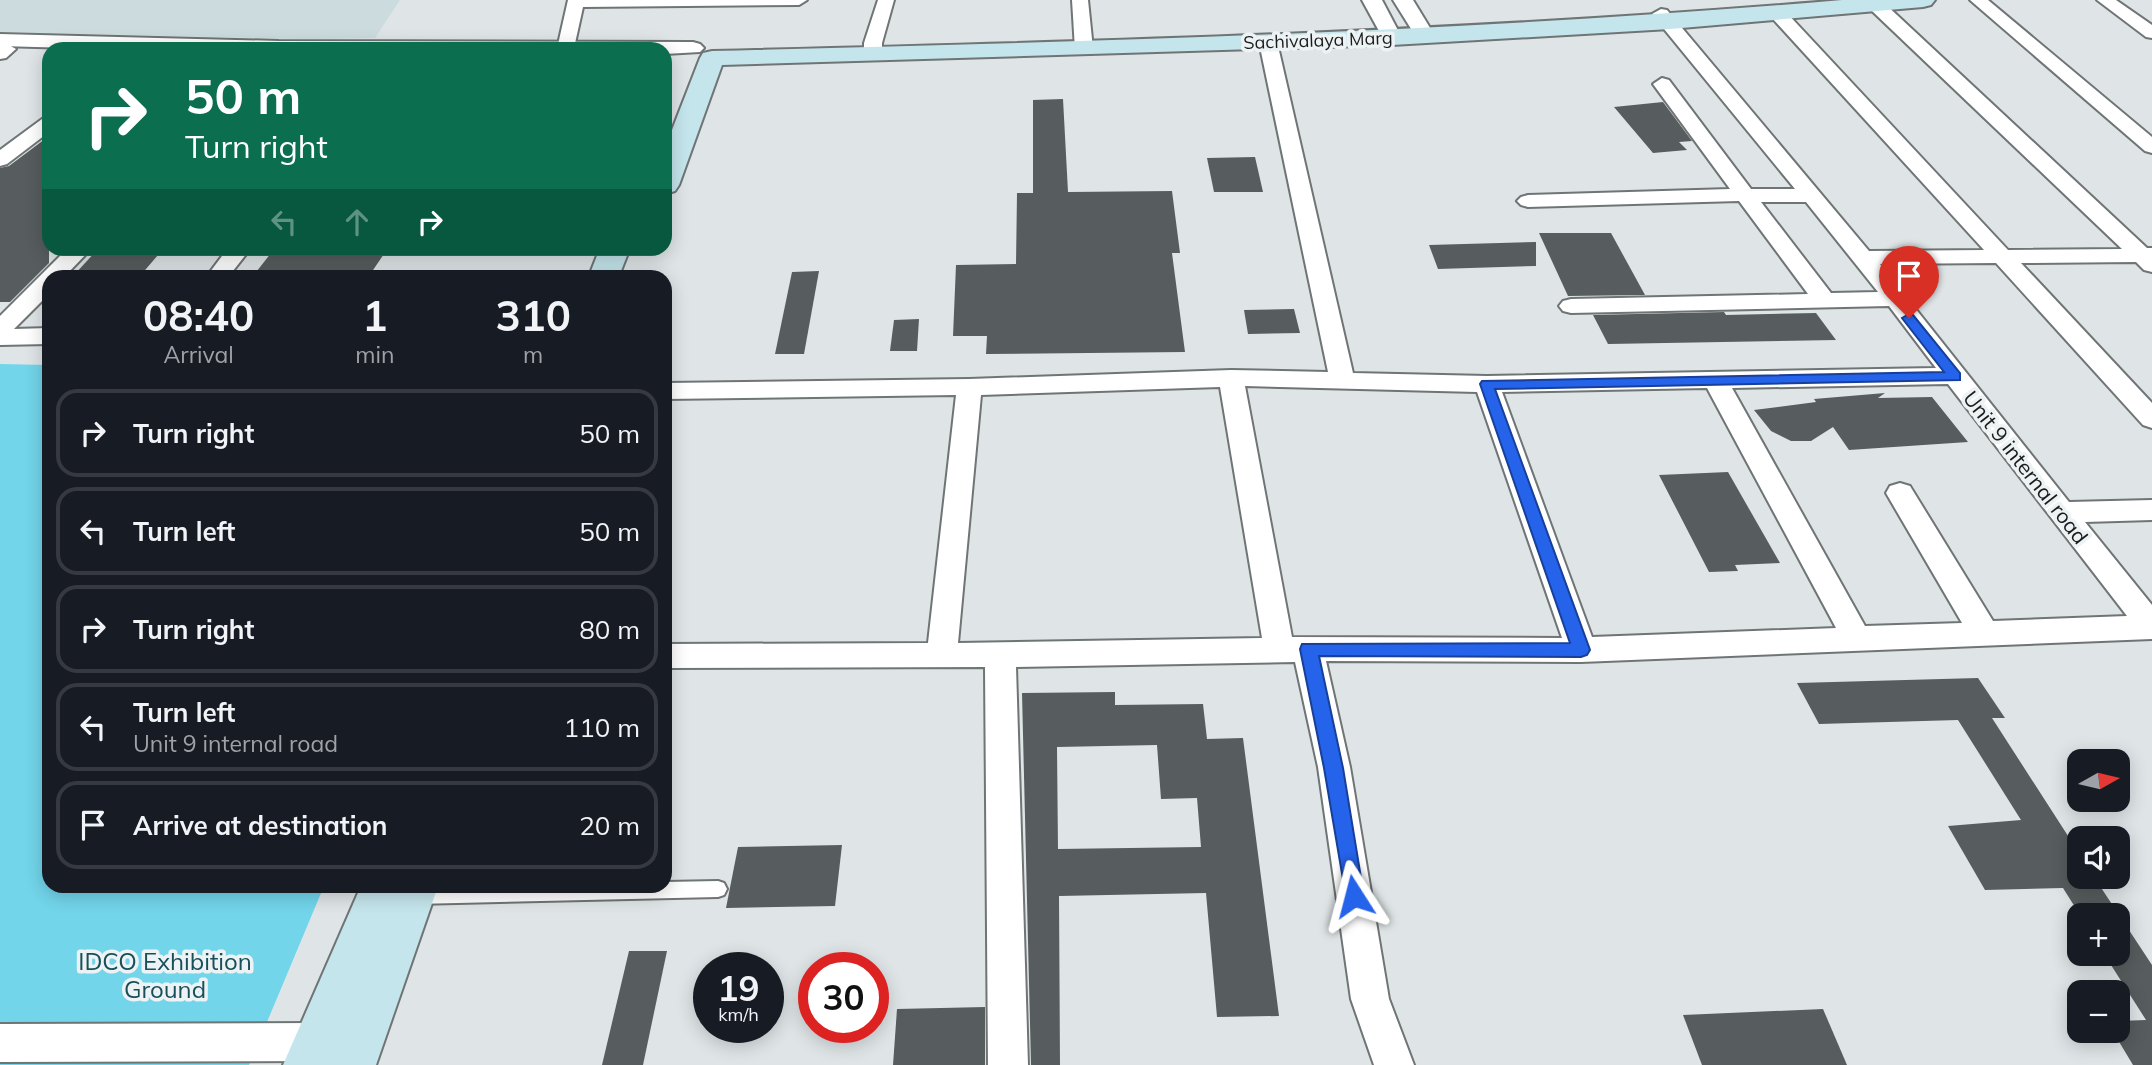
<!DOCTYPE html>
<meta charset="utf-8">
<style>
:root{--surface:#171b24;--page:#242831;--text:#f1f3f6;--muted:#9ea1a6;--line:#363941}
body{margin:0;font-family:Mulish,sans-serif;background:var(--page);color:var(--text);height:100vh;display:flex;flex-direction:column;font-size:26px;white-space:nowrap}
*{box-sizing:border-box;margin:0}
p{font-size:23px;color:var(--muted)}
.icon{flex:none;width:38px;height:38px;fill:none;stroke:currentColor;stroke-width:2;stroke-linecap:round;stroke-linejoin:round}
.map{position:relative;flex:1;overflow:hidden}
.sheet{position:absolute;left:42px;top:270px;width:630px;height:623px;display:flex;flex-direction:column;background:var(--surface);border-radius:21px;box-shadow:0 4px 18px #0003}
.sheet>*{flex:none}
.guide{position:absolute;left:42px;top:42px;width:630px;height:214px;border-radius:21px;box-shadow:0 4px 18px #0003;background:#0b6e4f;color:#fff;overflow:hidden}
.needle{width:46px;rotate:82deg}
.buttons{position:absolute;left:2067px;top:749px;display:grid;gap:14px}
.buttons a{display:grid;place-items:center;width:63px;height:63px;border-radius:14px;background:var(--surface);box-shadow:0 4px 18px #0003;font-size:35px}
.speed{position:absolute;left:693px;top:952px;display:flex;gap:14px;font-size:35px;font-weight:700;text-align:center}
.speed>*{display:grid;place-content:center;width:91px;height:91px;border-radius:50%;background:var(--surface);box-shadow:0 4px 18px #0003;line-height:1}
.speed small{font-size:18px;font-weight:400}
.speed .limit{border:10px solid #d22;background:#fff;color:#111}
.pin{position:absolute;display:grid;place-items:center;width:60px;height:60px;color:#fff;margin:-72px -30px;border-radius:50% 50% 50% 0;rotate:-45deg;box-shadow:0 0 7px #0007}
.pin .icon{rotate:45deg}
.me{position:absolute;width:77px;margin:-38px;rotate:351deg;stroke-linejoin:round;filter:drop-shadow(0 0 5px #0008)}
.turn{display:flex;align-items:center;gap:24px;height:147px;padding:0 28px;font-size:32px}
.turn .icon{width:91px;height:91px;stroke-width:2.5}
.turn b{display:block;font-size:49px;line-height:60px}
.lanes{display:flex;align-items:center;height:66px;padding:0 28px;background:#0003;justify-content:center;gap:35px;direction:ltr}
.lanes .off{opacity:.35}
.eta{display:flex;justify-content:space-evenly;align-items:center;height:119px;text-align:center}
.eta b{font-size:42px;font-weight:700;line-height:49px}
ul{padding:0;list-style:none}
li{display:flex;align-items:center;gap:21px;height:88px;margin:0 14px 10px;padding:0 14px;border:4px solid var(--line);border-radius:21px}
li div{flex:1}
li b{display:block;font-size:26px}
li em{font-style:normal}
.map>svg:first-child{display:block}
.built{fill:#ccdbde}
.green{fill:#72d5ea}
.building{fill:#575d5e;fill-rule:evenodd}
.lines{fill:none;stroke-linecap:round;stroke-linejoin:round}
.service-casing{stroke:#6f7475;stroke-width:4}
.minor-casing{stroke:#6f7475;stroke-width:4}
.tertiary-casing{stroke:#6f7475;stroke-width:4}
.secondary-casing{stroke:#6f7475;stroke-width:4}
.service{fill:#fff;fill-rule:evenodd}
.minor{fill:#fff;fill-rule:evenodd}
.tertiary{fill:#fff;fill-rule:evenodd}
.secondary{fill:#c4e5ec;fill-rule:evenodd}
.route{fill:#2563eb;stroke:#184099;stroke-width:2}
.labels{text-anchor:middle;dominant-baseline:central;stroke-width:7;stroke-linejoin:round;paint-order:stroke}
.far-street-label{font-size:18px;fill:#1b1d1d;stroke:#edf3f4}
.street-label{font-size:21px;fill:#1b1d1d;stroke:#edf3f4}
.near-park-label{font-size:24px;fill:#17505b;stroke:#edf3f4}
</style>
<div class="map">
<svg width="2152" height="1065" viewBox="0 0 2152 1065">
<rect width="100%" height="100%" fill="#dfe5e7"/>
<path class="built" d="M0,0h400l-25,38 -71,1 -304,-7z"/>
<path class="green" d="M0,364l49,1v521h275l-75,179h-249z"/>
<g class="building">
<path d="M1063,99l5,93 104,-1 8,62h-8l13,99 -199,2 1,-18h-34l3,-71 60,-1 1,-71h16v-93z"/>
<path d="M1663,102l29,39 -13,1 8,8 -34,3 -39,-46z"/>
<path d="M45,139h4v124l-39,39h-10v-134l9,-2z"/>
<path d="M1255,157l8,35h-49l-7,-34z"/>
<path d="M1539,233h72l34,62 -77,1z"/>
<path d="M1536,242v24l-98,3 -9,-24z"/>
<path d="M99,248h65l-24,28h-67z"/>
<path d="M275,248h113l-19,28h-116z"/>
<path d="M819,271l-15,83h-29l17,-82z"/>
<path d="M1294,309l6,24 -52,1 -4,-24z"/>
<path d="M1724,312l2,3 90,-2 20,27 -228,4 -15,-29z"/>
<path d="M919,319l-2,32h-27l4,-31z"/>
<path d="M1885,393l-7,5 54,-1 36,45 -119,8 -16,-23 -22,14h-20l-20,-10 -17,-21 62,-8 -2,-3z"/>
<path d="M1728,472l52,91 -45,2 3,6 -29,1 -50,-97z"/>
<path d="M1978,678l27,40h-13l87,135v24h15l58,88v100h-19l-15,-25v-19l28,-1 -42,-66h14v-39h-38l-17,-27 -78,2 -37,-64 73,-6 -63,-100 -139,4 -22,-41z"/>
<path d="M1115,692v13l88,-1 4,35 36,-1 36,278 -62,1 -11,-124 -147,3 1,169h-29l-9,-372zM1157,745l4,54 36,-1 4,49 -143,2 -1,-102z"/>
<path d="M842,845l-7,61 -109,2 12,-61z"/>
<path d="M629,951h38l-24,114h-41z"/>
<path d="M985,1007v58h-92l4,-56z"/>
<path d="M1823,1009l24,56h-145l-19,-50z"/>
</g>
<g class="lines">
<g class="service-casing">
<path id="service" d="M718,881l6,2 3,6 -3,6 -6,2 -303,7 -6,-2 -3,-6 3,-6 6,-2 250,-2v-4z"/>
</g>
<g class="minor-casing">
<g id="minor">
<path d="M568,0h239l-8,5 -216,2 -9,41 -17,1z"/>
<path d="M878,0h16l-12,43v11l-9,5 -9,-5v-11z"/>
<path d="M1072,0h16l5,49 -3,4 -6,1 -9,-5z"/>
<path d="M1970,0h18l164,137v16l-7,-2z"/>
<path d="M2097,0h19l36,25v13l-6,-1z"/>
<path d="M1877,1l6,1 264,246h5v24l-8,-2 -8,-8 -115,1 131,140v25l-9,-3 -147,-162 -116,1 189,238 83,-2v20l-67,2 67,83v34l-571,23 -255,-1 24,106 39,232 25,66h-40l-23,-66 -33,-232 -23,-105 -279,5 12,398h-40l-3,-398 -320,1v-24l263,-1 28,-248 -291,4v-16l304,-4 262,-9 97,2 -69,-330 9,-5 9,5 76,331 134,3 449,-8 -47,-62 -318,7 -8,-2 -4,-5 4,-5 8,-2 237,-5 -69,-93 -211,6 -7,-2 -4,-4 4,-4 7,-2 202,-6 -77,-105 9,-6 7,2 82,109h44l-140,-171 -3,-4 9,-5 6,1 202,241 115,-1 -212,-232 -3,-4 9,-5 6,1 224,240 114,-1 -251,-239 -2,-4 2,-4zM1761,202h45l72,90 -47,1zM1948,384l179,232 -134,5 -83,-135 -10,-3 -10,3 -4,7 76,130 -97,3 -133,-238zM1245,386l232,6 85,246 -270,-1zM1220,387l42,251 -304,5 23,-248zM1707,388l129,240 -244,9 -90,-245z"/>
<path d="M7,44l9,5 -10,9 -6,1v-13z"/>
<path d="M49,117v15l-42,32 -7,2v-16l42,-31z"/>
<path d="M68,248h24l-27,28h-16v18l-35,35 35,-1v16l-49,1v-29z"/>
<path d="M228,248h23l-22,28h-22z"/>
<path d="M319,1023l14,5 5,14 -5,14 -14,5 -319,1v-38z"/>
</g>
</g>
<g class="tertiary-casing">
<g id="tertiary">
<path d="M1362,0h20l20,38 -3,4h-14z"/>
<path d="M1393,0h20l22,36 -3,4h-14z"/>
<path d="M0,34l279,7 414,1 7,2 4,4 -4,4 -35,2v-5h-558l-107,-3z"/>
</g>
</g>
<g class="secondary-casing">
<g id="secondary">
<path d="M1842,0h93l-4,5 -8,2 -253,22 -278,16 -670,20 -43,120 -4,6 -10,3v-46l35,-90 3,-5 9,-2c377,-9 754,-19 1130,-51z"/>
<path d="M600,248h30l-11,28h-30z"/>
<path d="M361,886h77l-62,179h-93z"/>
</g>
</g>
<use href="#service" class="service"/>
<use href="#minor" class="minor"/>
<use href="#tertiary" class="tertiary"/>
<use href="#secondary" class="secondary"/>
</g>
<path class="route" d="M1909,314l4,1 47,58v7l-465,9 95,261 -3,5 -6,2 -262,-1 24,112 21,128 -3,7 -7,3 -7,-3 -23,-135 -24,-119 2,-5 268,-1 -90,-259 2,-3 462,-9 -42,-54z"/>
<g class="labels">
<g class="far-street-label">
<text transform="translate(1318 40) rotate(-2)">Sachivalaya Marg</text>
</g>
<g class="street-label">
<text transform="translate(2026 467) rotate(52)">Unit 9 internal road</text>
</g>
<g class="near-park-label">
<text x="165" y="961">IDCO Exhibition<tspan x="165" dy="28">Ground</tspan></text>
</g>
</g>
</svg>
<div class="buttons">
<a><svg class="needle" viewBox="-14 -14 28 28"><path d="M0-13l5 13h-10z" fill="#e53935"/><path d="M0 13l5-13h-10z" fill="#9ea1a6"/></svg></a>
<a><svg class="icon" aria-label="sound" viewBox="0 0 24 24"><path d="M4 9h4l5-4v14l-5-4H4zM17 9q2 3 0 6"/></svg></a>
<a>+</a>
<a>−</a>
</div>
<div class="speed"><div>19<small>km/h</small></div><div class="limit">30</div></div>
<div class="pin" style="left:1909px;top:318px;background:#d93025"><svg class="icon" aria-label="arrive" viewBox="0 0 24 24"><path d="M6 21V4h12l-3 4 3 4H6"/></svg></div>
<svg class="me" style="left:1354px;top:896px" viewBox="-20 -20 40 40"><path d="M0-17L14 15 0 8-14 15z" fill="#2563eb" stroke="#fff" stroke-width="4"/></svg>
<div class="guide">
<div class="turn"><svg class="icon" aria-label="right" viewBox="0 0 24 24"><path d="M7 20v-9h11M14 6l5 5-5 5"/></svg><div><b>50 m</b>Turn right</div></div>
<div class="lanes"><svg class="icon off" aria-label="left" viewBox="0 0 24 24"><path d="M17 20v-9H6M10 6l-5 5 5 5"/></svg><svg class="icon off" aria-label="ahead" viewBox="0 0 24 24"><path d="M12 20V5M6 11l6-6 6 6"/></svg><svg class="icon" aria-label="right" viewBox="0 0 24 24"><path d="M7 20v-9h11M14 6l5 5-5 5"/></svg></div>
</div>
<section class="sheet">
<div class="eta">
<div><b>08:40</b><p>Arrival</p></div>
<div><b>1</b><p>min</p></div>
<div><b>310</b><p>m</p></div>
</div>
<ul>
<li><svg class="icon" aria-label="right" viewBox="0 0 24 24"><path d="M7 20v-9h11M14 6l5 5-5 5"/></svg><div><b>Turn right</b></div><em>50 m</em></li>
<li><svg class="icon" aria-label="left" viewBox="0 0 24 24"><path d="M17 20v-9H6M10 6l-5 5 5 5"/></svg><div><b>Turn left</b></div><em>50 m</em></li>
<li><svg class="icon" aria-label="right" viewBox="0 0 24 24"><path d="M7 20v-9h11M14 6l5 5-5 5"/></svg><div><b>Turn right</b></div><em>80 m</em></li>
<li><svg class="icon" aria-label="left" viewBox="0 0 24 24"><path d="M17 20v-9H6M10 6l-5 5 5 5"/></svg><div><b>Turn left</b><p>Unit 9 internal road</p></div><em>110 m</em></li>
<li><svg class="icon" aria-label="arrive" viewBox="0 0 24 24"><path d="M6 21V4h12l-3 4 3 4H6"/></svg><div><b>Arrive at destination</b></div><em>20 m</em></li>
</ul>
</section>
</div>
